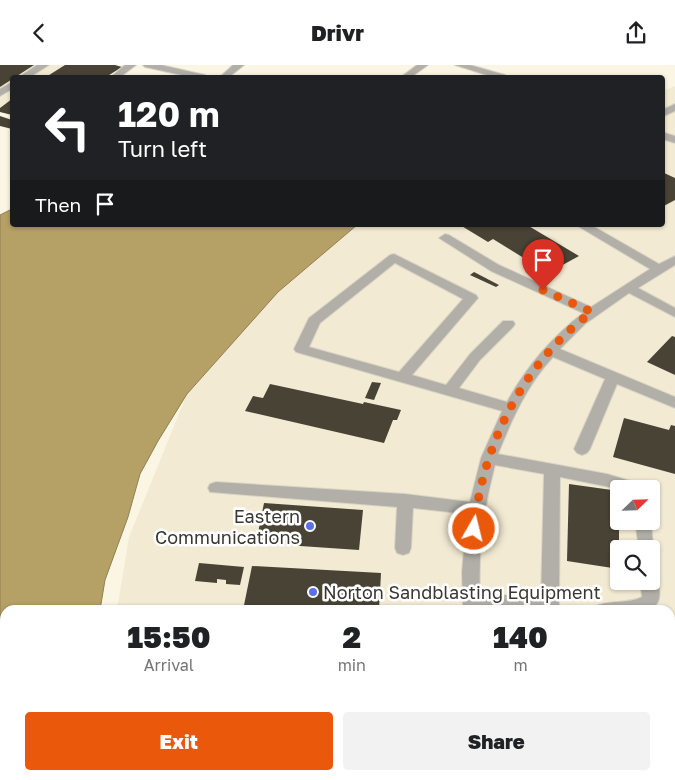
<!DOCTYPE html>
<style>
:root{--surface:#fff;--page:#f2f2f2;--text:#202124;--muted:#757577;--accent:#ea580c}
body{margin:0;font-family:"Golos Text",sans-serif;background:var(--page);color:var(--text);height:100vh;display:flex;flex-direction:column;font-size:19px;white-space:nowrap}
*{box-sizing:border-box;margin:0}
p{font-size:16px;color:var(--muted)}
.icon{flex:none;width:28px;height:28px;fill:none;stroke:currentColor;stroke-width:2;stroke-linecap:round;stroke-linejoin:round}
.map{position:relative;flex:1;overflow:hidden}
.panel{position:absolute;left:0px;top:540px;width:675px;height:175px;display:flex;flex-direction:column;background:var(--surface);border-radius:15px 15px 0 0;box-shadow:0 1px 4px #0004}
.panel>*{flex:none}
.guide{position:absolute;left:10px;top:10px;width:655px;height:152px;border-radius:5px;box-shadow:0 1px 4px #0004;background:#202124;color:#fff;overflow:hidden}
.needle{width:32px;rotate:67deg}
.tools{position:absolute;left:610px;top:415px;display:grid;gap:10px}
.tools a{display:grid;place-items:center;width:50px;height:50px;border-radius:5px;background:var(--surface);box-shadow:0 1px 4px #0004;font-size:25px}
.pin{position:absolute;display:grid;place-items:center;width:42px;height:42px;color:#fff;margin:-51px -21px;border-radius:50% 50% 50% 0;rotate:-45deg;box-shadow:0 0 5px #0007}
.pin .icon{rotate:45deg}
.me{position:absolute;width:55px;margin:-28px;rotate:8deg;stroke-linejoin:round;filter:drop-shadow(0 0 4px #0008)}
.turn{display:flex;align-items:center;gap:18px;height:105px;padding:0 25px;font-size:22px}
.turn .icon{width:65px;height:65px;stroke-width:2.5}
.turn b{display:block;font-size:35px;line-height:42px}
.then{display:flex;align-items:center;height:48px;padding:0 25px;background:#0003;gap:10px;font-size:19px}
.eta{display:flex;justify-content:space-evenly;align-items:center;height:85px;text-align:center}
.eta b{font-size:30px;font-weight:800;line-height:35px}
.button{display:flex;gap:10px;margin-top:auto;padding:10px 25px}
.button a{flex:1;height:58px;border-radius:5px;background:var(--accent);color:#fff;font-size:20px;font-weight:800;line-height:58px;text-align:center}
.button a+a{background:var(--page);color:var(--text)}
header{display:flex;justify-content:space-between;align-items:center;height:65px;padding:0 25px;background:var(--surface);font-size:22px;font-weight:800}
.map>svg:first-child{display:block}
.built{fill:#f2ead2;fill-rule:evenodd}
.water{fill:#b5a065;stroke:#908055}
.building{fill:#484335}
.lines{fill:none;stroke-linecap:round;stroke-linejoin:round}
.minor-casing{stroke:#d8d4c4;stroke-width:2}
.minor{fill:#b2afa8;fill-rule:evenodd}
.route{stroke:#ea580c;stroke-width:9;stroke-dasharray:0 16.2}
.poi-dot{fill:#5a71e8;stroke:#fff;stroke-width:2}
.labels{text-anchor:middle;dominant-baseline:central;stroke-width:5;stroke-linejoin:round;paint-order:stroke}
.poi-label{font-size:18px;fill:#3a3731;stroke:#fff;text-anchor:end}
</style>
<header><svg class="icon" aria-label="back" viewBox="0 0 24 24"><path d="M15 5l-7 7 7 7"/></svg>Drivr<svg class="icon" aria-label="share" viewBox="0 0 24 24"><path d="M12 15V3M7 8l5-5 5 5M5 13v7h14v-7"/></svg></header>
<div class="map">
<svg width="675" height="715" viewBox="0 0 675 715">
<rect width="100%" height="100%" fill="#fbf6e4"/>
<g class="built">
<path d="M0,0h68l-18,12h-38v26l-12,8z"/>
<path d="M675,21v694h-585v-5h580v-165h-553l12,-73 58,-143 91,-102 79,-67h305l1,-134zM619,424h32v32h-32zM619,484h32v32h-32z"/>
</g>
<path class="water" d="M12,144v16h345l-79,67 -91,102 -29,47 -18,33 -12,43 -23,63 -5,30h-95v165h78l1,5h-84v-565z"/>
<g class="building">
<path d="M0,0h34l-34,22z"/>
<path d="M65,0h50l7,2 -16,10h-60z"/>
<path d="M12,34v16l-12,-3v-4z"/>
<path d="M0,51l12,4v9l-12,-3z"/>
<path d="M662,107l13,6v22l-13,7z"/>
<path d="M460,160h67l52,31 -31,17 -55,-34 -5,3z"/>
<path d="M474,207l25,13 -3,2 -26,-12z"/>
<path d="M672,271l3,1v38l-28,-13z"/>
<path d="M372,317l9,1 -7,17 -9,-2z"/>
<path d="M270,319l93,20 1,-2 37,8 -4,10h-4l-9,23 -139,-32 8,-15 10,2z"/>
<path d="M624,353l45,12 2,-5 4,1v48l-62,-17z"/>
<path d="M569,419l50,7v78l-52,-8z"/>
<path d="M264,438l99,7 -4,40 -103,-7z"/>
<path d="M199,498l45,4 -4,18 -14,-1v-4l-9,-1v4l-22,-2z"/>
<path d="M252,501l129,7 -2,37h-136z"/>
<path d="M675,640v36l-5,-8v-27z"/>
<path d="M675,679v36h-4l-3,-5h2v-29z"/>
<path d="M272,710h127l1,5h-127z"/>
</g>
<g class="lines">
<g class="minor-casing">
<g id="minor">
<path d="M37,0h12l-19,12h-11z"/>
<path d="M125,0h11l-16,12h-9z"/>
<path d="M143,0h18l44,10 2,2h-16l-46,-10z"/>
<path d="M233,0h11l-15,12h-9z"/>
<path d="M417,0h11l-17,12h-10z"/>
<path d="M455,0h15l35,10 2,2h-14z"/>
<path d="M12,17v7l-12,7v-7z"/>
<path d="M675,39v7l-13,6v-7z"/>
<path d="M662,67l13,4v7l-13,-4z"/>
<path d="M576,160h15l68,39 16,-8v9l-37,23 37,20v9l-46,-24 -44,31 -25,25 115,48v11l-58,-24 -27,65 -3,4 -5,2 -5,-2 -3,-4 31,-70 -52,-22c-26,28 -41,62 -55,97l109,20 37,11 2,4h-27l-59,-12 -1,129 -2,4 -76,-2v2h-18l-1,-38 5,-58 -54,-6 -2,40 -2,5 -6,2 -6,-2 -2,-5 2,-41 -187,-15 -2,-4 2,-4 6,-2 189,12 65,8 11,-44 21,-47 -206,-59 -2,-3 15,-31 81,-63 4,-1 82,41 2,3 -66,77 34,10 24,-31 33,-33h10l2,3 -2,3 -33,33 -21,28 48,14c19,-35 45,-65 76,-89l-92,-42 -52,-33 6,-4 4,1 50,30 92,42 59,-38zM395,198l68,36 -64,73 -90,-25 11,-24zM495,400l49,9 -3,124 -61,-5c-2,-44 4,-86 15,-128z"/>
<path d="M635,456h16l2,24 -2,4h-12z"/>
<path d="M651,510l4,1c6,12 8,27 -5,34h-55l3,-5c14,-5 30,-1 44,-8l-2,-16h11z"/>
<path d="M210,710h20l-1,5h-20z"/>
<path d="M500,710h20l2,5h-20z"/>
<path d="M620,710h20l2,5h-20z"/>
</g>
</g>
<use href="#minor" class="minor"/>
</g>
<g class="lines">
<path class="route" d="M474,464c8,-84 50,-167 118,-217l-49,-22"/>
</g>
<g class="poi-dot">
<circle cx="310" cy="461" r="5"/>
<circle cx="313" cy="527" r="5"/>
</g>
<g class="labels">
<g class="poi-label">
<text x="300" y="451">Eastern<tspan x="300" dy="21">Communications</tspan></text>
<text x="323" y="527" text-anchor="start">Norton Sandblasting Equipment</text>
</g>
</g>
</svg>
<div class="tools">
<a><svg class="needle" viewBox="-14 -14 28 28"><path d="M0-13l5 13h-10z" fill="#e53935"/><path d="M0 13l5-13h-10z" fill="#757577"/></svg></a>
<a><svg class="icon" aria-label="search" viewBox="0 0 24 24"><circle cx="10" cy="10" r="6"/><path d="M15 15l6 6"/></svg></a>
</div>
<div class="pin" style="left:543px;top:225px;background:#d93025"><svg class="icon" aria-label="arrive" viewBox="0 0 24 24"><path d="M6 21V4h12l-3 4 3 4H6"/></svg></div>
<svg class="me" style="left:474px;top:464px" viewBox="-20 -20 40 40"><circle r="17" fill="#ea580c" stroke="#fff" stroke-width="3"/><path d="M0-11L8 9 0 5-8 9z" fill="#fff"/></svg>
<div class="guide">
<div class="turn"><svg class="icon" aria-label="left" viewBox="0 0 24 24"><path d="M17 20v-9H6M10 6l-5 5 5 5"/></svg><div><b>120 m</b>Turn left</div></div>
<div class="then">Then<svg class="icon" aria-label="arrive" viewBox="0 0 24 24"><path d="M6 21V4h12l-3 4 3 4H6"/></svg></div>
</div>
<section class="panel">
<div class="eta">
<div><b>15:50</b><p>Arrival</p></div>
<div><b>2</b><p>min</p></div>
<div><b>140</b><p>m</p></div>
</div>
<div class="button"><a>Exit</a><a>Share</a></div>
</section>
</div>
